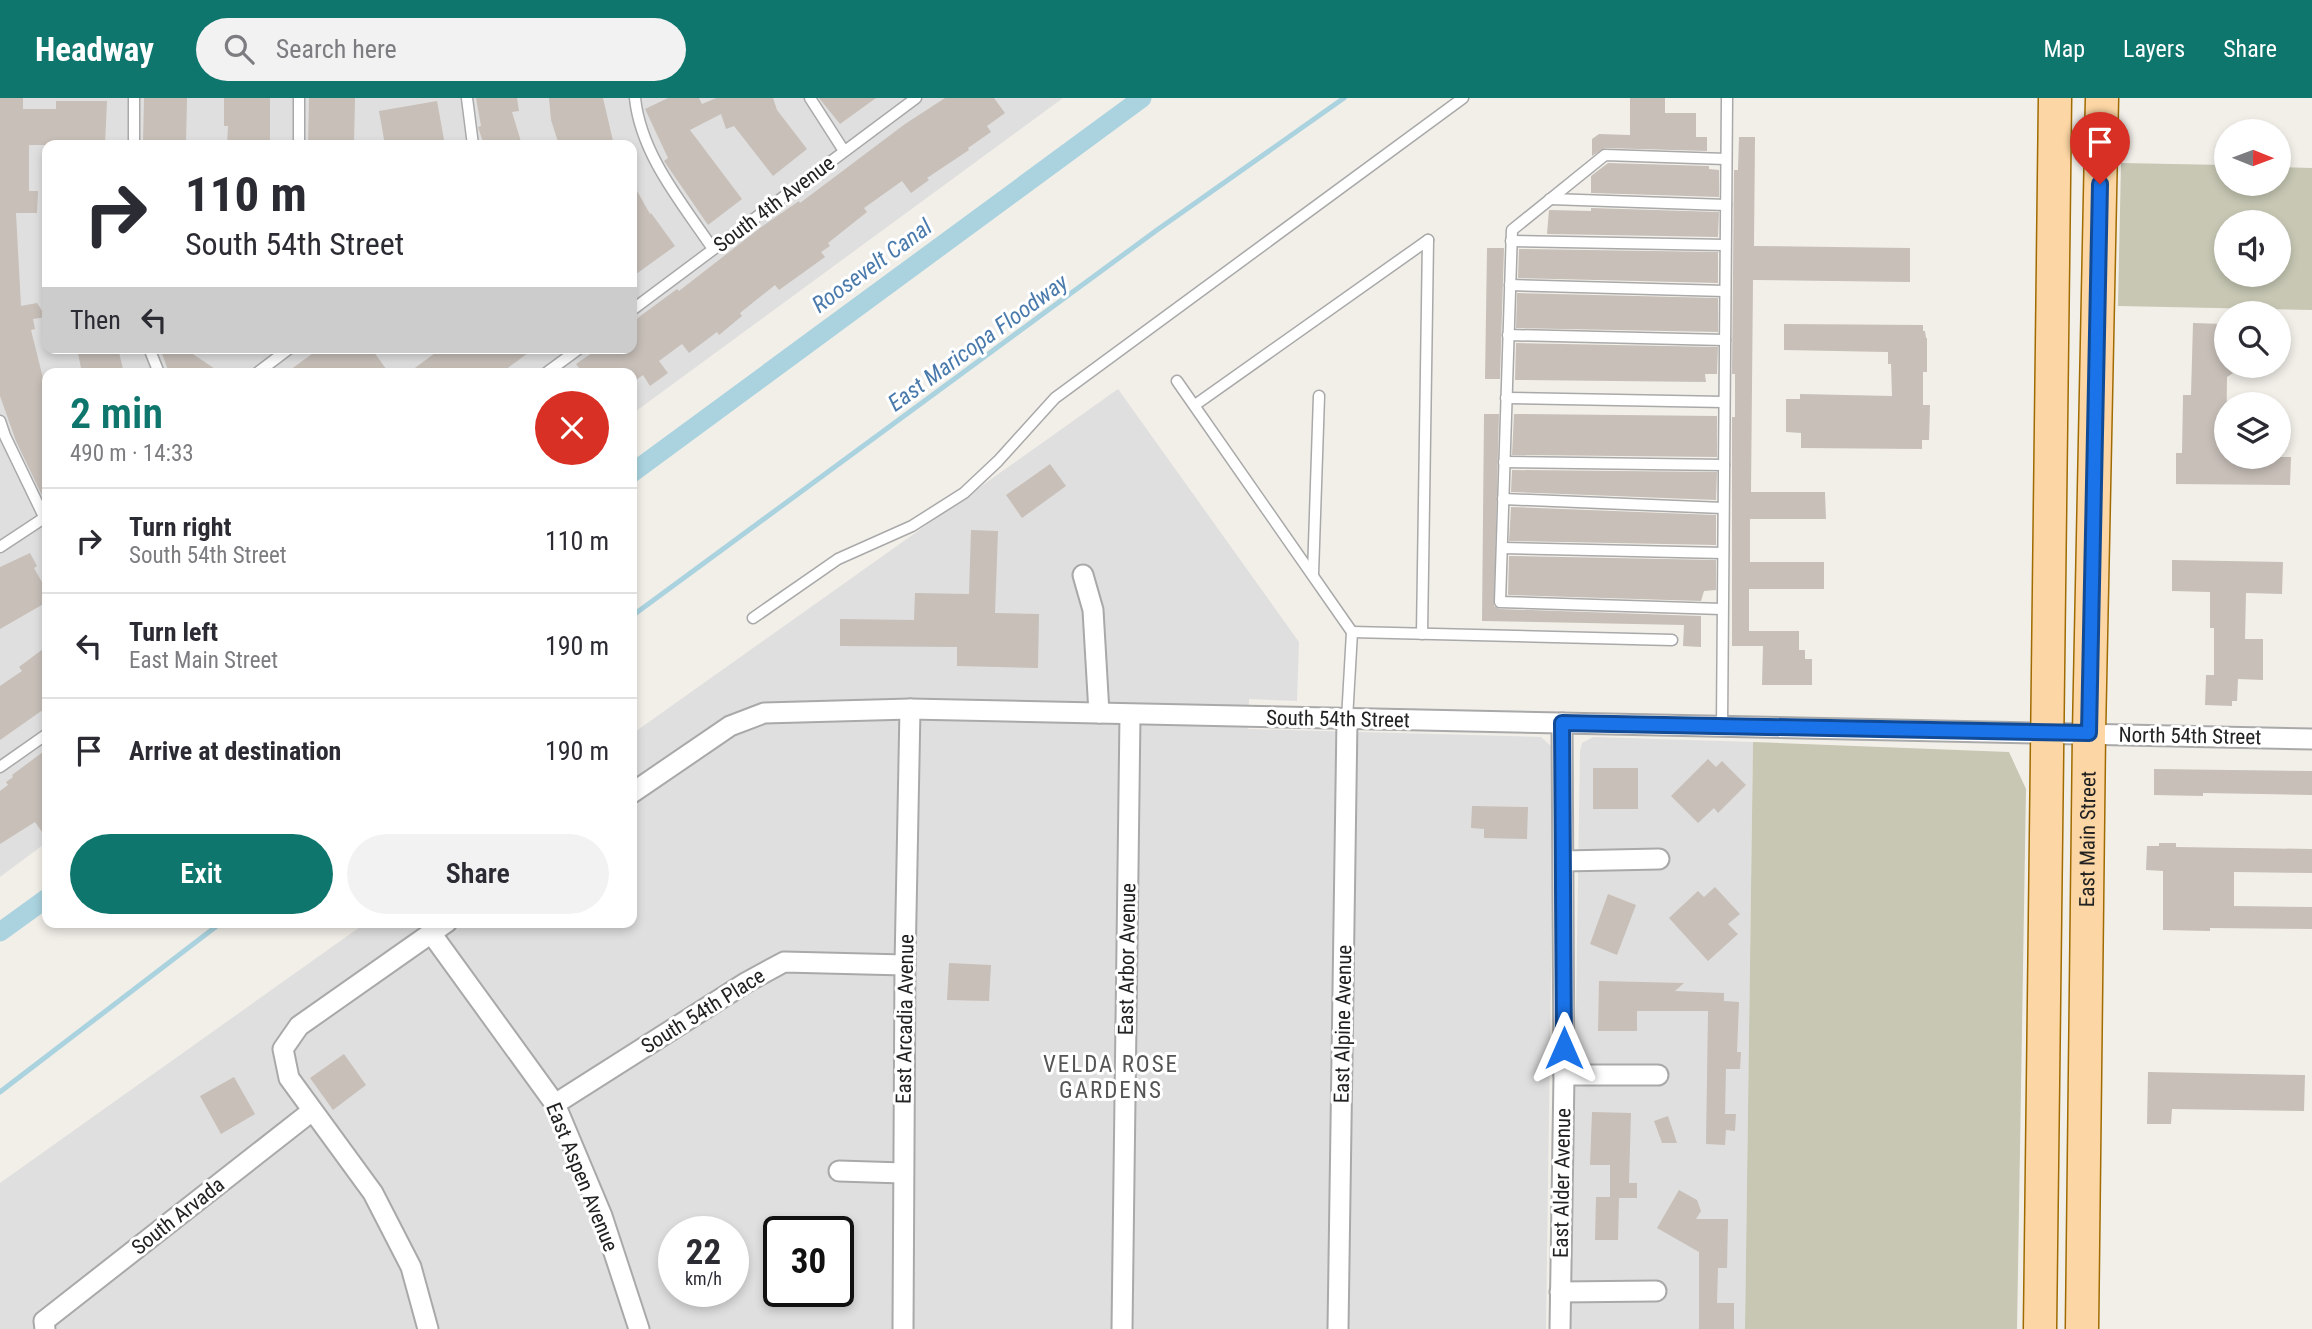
<!DOCTYPE html>
<meta charset="utf-8">
<style>
:root{--surface:#fff;--page:#f2f2f3;--text:#2b2b33;--muted:#7c7c81;--line:#e1e1e2;--accent:#0f766e}
body{margin:0;font-family:"Roboto Condensed",sans-serif;background:var(--page);color:var(--text);height:100vh;display:flex;flex-direction:column;font-size:26px;white-space:nowrap}
*{box-sizing:border-box;margin:0}
p{font-size:23px;color:var(--muted)}
.icon{flex:none;width:38px;height:38px;fill:none;stroke:currentColor;stroke-width:2;stroke-linecap:round;stroke-linejoin:round}
.map{position:relative;flex:1;overflow:hidden}
.side{position:absolute;left:42px;top:270px;width:595px;height:560px;display:flex;flex-direction:column;background:var(--surface);border-radius:14px;box-shadow:0 4px 10px #0003}
.side>*{flex:none}
.hud{position:absolute;left:42px;top:42px;width:595px;height:214px;border-radius:14px;box-shadow:0 4px 10px #0003;background:#fff;color:var(--text);overflow:hidden}
.needle{width:46px;rotate:91deg}
.tools{position:absolute;left:2214px;top:21px;display:grid;gap:14px}
.tools a{display:grid;place-items:center;width:77px;height:77px;border-radius:50%;background:var(--surface);box-shadow:0 4px 10px #0003;font-size:35px}
.speed{position:absolute;left:658px;top:1118px;display:flex;gap:14px;font-size:35px;font-weight:700;text-align:center}
.speed>*{display:grid;place-content:center;width:91px;height:91px;border-radius:50%;background:var(--surface);box-shadow:0 4px 10px #0003;line-height:1}
.speed small{font-size:18px;font-weight:400}
.speed .limit{border:4px solid #111;border-radius:10px;background:#fff;color:#111}
.pin{position:absolute;display:grid;place-items:center;width:60px;height:60px;color:#fff;margin:-72px -30px;border-radius:50% 50% 50% 0;rotate:-45deg;box-shadow:0 0 7px #0007}
.pin .icon{rotate:45deg}
.me{position:absolute;width:77px;margin:-38px;rotate:0deg;stroke-linejoin:round;filter:drop-shadow(0 0 5px #0008)}
.turn{display:flex;align-items:center;gap:24px;height:147px;padding:0 28px;font-size:32px}
.turn .icon{width:91px;height:91px;stroke-width:2.5}
.turn b{display:block;font-size:49px;line-height:60px}
.then{display:flex;align-items:center;height:66px;padding:0 28px;background:#0003;gap:14px;font-size:26px}
.round{display:grid;place-items:center;flex:none;width:74px;height:74px;border-radius:37px;background:var(--page)}
.head{display:flex;align-items:center;justify-content:space-between;height:119px;padding:0 28px}
h1{font-size:42px;font-weight:600;line-height:52px;color:var(--accent)}
.cta{display:flex;gap:14px;margin-top:auto;padding:14px 28px}
.cta a{flex:1;height:80px;border-radius:42px;background:var(--accent);color:#fff;font-size:28px;font-weight:600;line-height:80px;text-align:center}
.cta a+a{background:var(--page);color:var(--text)}
ul{padding:0;list-style:none}
li{display:flex;align-items:center;gap:21px;height:105px;padding:0 28px;border-top:2px solid var(--line)}
li div{flex:1}
li b{display:block;font-size:26px}
li em{font-style:normal}
header{display:flex;align-items:center;gap:42px;box-sizing:border-box;height:98px;padding:0 35px;background:var(--accent);color:#fff}
header strong{font-size:33px}
nav{display:flex;gap:38px;margin-inline-start:auto;font-size:24px}
.search{width:490px;height:63px;background:var(--page);display:flex;align-items:center;gap:18px;box-sizing:border-box;padding:0 24px;border-radius:38px;color:var(--muted);font-size:26px}
.map>svg:first-child{display:block}
.residential{fill:#e0dfdf;fill-rule:evenodd}
.construction{fill:#c7c7b4;fill-rule:evenodd}
.lines{fill:none;stroke-linecap:round;stroke-linejoin:round}
.stream{stroke:#aad3df;stroke-width:5}
.canal{stroke:#aad3df;stroke-width:19}
.building{fill:#c7bfb8}
.service-casing{stroke:#a9a9a9;stroke-width:13}
.minor-casing{stroke:#a9a9a9;stroke-width:23}
.primary-casing{stroke:#a06b00;stroke-width:35}
.service{stroke:#fff;stroke-width:10}
.minor{stroke:#fff;stroke-width:19}
.primary{stroke:#fcd6a4;stroke-width:32}
.route-casing{stroke:#114b97;stroke-width:18}
.route{stroke:#1a73e8;stroke-width:12}
.labels{text-anchor:middle;dominant-baseline:central;stroke-width:6;stroke-linejoin:round;paint-order:stroke}
.street-label{font-size:21px;fill:#222;stroke:#fff}
.water-label{font-size:23px;font-style:italic;fill:#4a7aab;stroke:#fff}
.neighbourhood-label{font-size:23px;letter-spacing:2px;fill:#555;stroke:#fff}
</style>
<header>
<strong>Headway</strong>
<div class="search"><svg class="icon" aria-label="search" viewBox="0 0 24 24"><circle cx="10" cy="10" r="6"/><path d="M15 15l6 6"/></svg>Search here</div>
<nav><a>Map</a><a>Layers</a><a>Share</a></nav>
</header>
<div class="map">
<svg width="2312" height="1231" viewBox="0 0 2312 1231">
<rect width="100%" height="100%" fill="#f2efe9"/>
<g class="residential">
<path d="M0,0h1063l-431,316v-41h-585v469l-47,35zM47,47h585v203h-585z"/>
<path d="M1118,291l181,253 -2,59 -48,-2 -1,30 293,8 11,10 2,13 -8,569h-1546v-146l367,-261h265v-188zM674,1134h59v60h-59zM779,1134h59v60h-59z"/>
<path d="M1593,639l160,5 -8,587h-174l9,-578 2,-8z"/>
</g>
<g class="construction">
<path d="M2121,65l105,2v19h52l1,-17 33,1v142l-194,-4zM2226,124h52v53h-52z"/>
<path d="M1753,644l256,10 17,37 -9,540h-272z"/>
</g>
<g class="lines">
<g class="stream">
<path d="M632,518l525,-386 187,-132"/>
<path d="M0,994l222,-170"/>
</g>
<g class="canal">
<path d="M632,375l510,-375"/>
<path d="M0,834l47,-34"/>
</g>
</g>
<g class="building">
<path d="M0,0h23v11h33v-8h51l-2,44h-76v46h9l-1,22h-21l5,93 16,-3 9,14 -13,2 2,10 -4,1 12,48 4,-2v130l-31,-65 -16,-45z"/>
<path d="M144,0h43l-1,47 -43,-1z"/>
<path d="M224,0h46v47h-43l1,-19h-4z"/>
<path d="M309,0h46l-1,47h-46z"/>
<path d="M476,0h41l2,13 -7,1 10,33h-38l-6,-18 3,-1z"/>
<path d="M549,0h54l11,47h-55l-8,-25z"/>
<path d="M668,0h31l3,6 14,-6h57l4,12 30,39 -34,27 -39,-50 -8,3 -5,-15 -31,16 52,69 -34,26 -44,-64 4,-3 -23,-49z"/>
<path d="M819,0h57l-36,26z"/>
<path d="M945,0h49l11,15 -18,13 4,6 -23,16 1,2 -42,28 2,2 -18,13 -9,-12 -38,27 3,4 -39,31 2,3 -9,6 4,5 -46,33 -4,-5 -35,28 2,3 -23,19 -2,-3 -28,21 -7,-9 -23,17 9,12 -18,13 -7,-11 -11,8v-10h-49l-7,-9 23,-16h33v-25l11,-9 34,-25 2,2 81,-63 39,-27 1,2 105,-79z"/>
<path d="M1630,0h35v15h31v24h11v14l-102,-3 -13,8v-17l7,-5 31,1z"/>
<path d="M437,3l8,44h-60l-6,-34z"/>
<path d="M1739,39h16l-1,109 156,2v34l-157,-2 -2,212h74l1,27h-76v43h74v27h-75v42h50v19h6v9h7v26h-50l1,-39h-31v-229h3v-43h-3l2,-204h4z"/>
<path d="M1608,65l101,3v3l10,1v27l-128,-4v-17z"/>
<path d="M632,84l18,32 1,-1 24,33 -43,31z"/>
<path d="M1591,110l128,4 -1,25 -171,-3 2,-24 42,1z"/>
<path d="M1487,150h17l-4,131h-15z"/>
<path d="M1519,151l199,3v31l-200,-5z"/>
<path d="M1517,195l201,5v34l-202,-4z"/>
<path d="M2193,225l30,1v8h3v34h18l-17,11 -1,80h65l-1,28 -114,-1v-31h6l1,-58h8z"/>
<path d="M1784,226l139,1v6h2l1,7h1v34h-4v33h7l-1,35h-7v9l-121,-1v-15l-15,-1v-33h14v-5l92,2 -1,-32h-3v-12l-104,-2z"/>
<path d="M1516,245l202,4 -1,27h-12l1,8 -191,-2z"/>
<path d="M77,250h41l6,25h-42z"/>
<path d="M160,250h24l37,25h-52z"/>
<path d="M320,250h51l18,25h-103z"/>
<path d="M442,250h93l-34,25h-93z"/>
<path d="M1484,316h15l-5,192 6,3 201,7v31l-18,-1 1,-21 -202,-4z"/>
<path d="M1514,316l203,2v41l-205,-2z"/>
<path d="M1050,366l16,22 -44,32 -16,-23z"/>
<path d="M1512,372l205,2 -1,28 -205,-8z"/>
<path d="M1511,409l205,8v30l-207,-4z"/>
<path d="M971,432l27,1 -3,82 44,1 -1,54 -81,-2v-19l-117,-1v-27l74,1 1,-27 54,1z"/>
<path d="M30,455l7,13 -3,2 13,23v11l-47,27v-62z"/>
<path d="M1509,458l207,4v30l-12,1 -3,10 -193,-6z"/>
<path d="M2172,462l111,2 -1,32 -36,-1 -1,46h18v41l-25,-1 -1,22h-5v5l-27,-1 1,-30h8v-47h-4v-36l-38,-1z"/>
<path d="M47,548v61l-47,33v-54l22,-15 -3,-4z"/>
<path d="M47,651v90l-12,-17 -35,22v-53l8,-6 -2,-3 7,-5 -1,-2z"/>
<path d="M1708,661l8,8 6,-6 24,24 -28,28 -4,-5 -16,15 -27,-27z"/>
<rect x="1593" y="670" width="45" height="41"/>
<path d="M2154,671l158,2v24l-109,-2v3l-49,-1z"/>
<path d="M1472,708l56,1 -1,32 -43,-1v-9l-13,-1z"/>
<path d="M2159,745h17v4l136,2v24l-78,-1v34l78,1v22l-102,-1v3l-47,-1v-59l-17,-1 1,-24h12z"/>
<path d="M1715,789l25,27 -12,10 10,10 -30,27 -39,-43 29,-27 6,6z"/>
<path d="M1608,796l28,11 -19,50 -27,-11z"/>
<path d="M949,865l42,2 -2,36 -42,-1z"/>
<path d="M1599,883l85,2 -9,8 49,2v8l15,1 -2,50h4l-1,17h-14l-1,45h11l-1,17 -9,-1 -1,15 -19,-1 2,-133h-71v20h-39z"/>
<path d="M344,956l22,31 -33,25 -23,-32z"/>
<path d="M2148,974l157,3 -1,36 -132,-2 -1,15h-24z"/>
<path d="M234,979l21,37 -34,20 -21,-38z"/>
<path d="M1592,1014l39,1 -2,70h8v15h-18l-1,42h-23l1,-43h14v-32h-20z"/>
<path d="M1668,1018l9,27h-15l-8,-22z"/>
<path d="M1679,1092l18,10 4,11 -5,8h32l-1,49h-9l-1,35h17v26h-35v-77l-42,-24z"/>
</g>
<g class="lines">
<g class="service-casing">
<g id="service">
<path d="M134,0v47"/>
<path d="M299,0v47"/>
<path d="M467,0l6,47"/>
<path d="M635,0c6,57 47,105 78,151"/>
<path d="M810,0l34,53"/>
<path d="M1550,101l176,6"/>
<path d="M1511,143l214,4"/>
<path d="M1510,187l215,6"/>
<path d="M632,212l284,-212"/>
<path d="M1508,237l217,5"/>
<path d="M149,250l10,25"/>
<path d="M257,275l33,-25"/>
<path d="M546,275l34,-25"/>
<path d="M1177,283l175,251 -5,87"/>
<path d="M1506,300l218,4"/>
<path d="M1195,307l233,-165"/>
<path d="M0,323l5,15 42,87"/>
<path d="M1504,364l220,3"/>
<path d="M1503,401l220,9"/>
<path d="M0,449l44,-29"/>
<path d="M1502,450l221,5"/>
<path d="M1313,476l6,-178"/>
<path d="M1722,511l-222,-7 12,-372 93,-75 121,4"/>
<path d="M753,520l85,-59 74,-33 52,-33 34,-32 57,-63 408,-300"/>
<path d="M1352,534l320,8"/>
<path d="M1422,536l6,-394"/>
<path d="M1722,628l5,-628"/>
<path d="M0,669l47,-33"/>
</g>
</g>
<g class="minor-casing">
<g id="minor">
<path d="M1083,477l10,35 6,103"/>
<path d="M632,695l98,-67 34,-13 146,-4 1402,30"/>
<path d="M1564,763l95,-2"/>
<path d="M431,835l124,171 47,112 37,113"/>
<path d="M1564,977h94"/>
<path d="M555,1006l192,-122 37,-20 121,3"/>
<path d="M839,1073l64,2"/>
<path d="M1560,1194l96,-1"/>
<path d="M45,1231l-1,-8 268,-210"/>
<path d="M428,1231l-17,-62 -38,-74 -84,-115 -6,-29 16,-23 148,-104"/>
<path d="M903,1231l2,-364 5,-256"/>
<path d="M1122,1231l8,-614"/>
<path d="M1338,1231l9,-610"/>
<path d="M1560,1231l4,-254 -2,-352"/>
</g>
</g>
<g class="primary-casing">
<g id="primary">
<path d="M2040,1231l15,-1231"/>
<path id="s1" d="M2082,1231l7,-596 13,-635"/>
</g>
</g>
<use href="#service" class="service"/>
<use href="#minor" class="minor"/>
<use href="#primary" class="primary"/>
</g>
<g class="lines">
<g class="route-casing">
<path id="route" d="M1564,950l-2,-325 527,10 11,-549"/>
</g>
<use href="#route" class="route"/>
</g>
<g class="labels">
<g class="street-label">
<text transform="translate(774 106) rotate(-37)">South 4th Avenue</text>
<text transform="translate(1338 621) rotate(1)">South 54th Street</text>
<text transform="translate(2190 638) rotate(1)">North 54th Street</text>
<text stroke="none"><textPath href="#s1" startOffset="490">East Main Street</textPath></text>
<text transform="translate(1127 861) rotate(-89)">East Arbor Avenue</text>
<text transform="translate(703 913) rotate(-32)">South 54th Place</text>
<text transform="translate(905 921) rotate(-89)">East Arcadia Avenue</text>
<text transform="translate(1343 926) rotate(-89)">East Alpine Avenue</text>
<text transform="translate(582 1079) rotate(68)">East Aspen Avenue</text>
<text transform="translate(1562 1085) rotate(-89)">East Alder Avenue</text>
<text transform="translate(178 1118) rotate(-38)">South Arvada</text>
</g>
<g class="water-label">
<text transform="translate(872 168) rotate(-36)">Roosevelt Canal</text>
<text transform="translate(978 245) rotate(-36)">East Maricopa Floodway</text>
</g>
<g class="neighbourhood-label">
<text x="1111" y="966">VELDA ROSE<tspan x="1111" dy="26">GARDENS</tspan></text>
</g>
</g>
</svg>
<div class="tools">
<a><svg class="needle" viewBox="-14 -14 28 28"><path d="M0-13l5 13h-10z" fill="#e53935"/><path d="M0 13l5-13h-10z" fill="#7c7c81"/></svg></a>
<a><svg class="icon" aria-label="sound" viewBox="0 0 24 24"><path d="M4 9h4l5-4v14l-5-4H4zM17 9q2 3 0 6"/></svg></a>
<a><svg class="icon" aria-label="search" viewBox="0 0 24 24"><circle cx="10" cy="10" r="6"/><path d="M15 15l6 6"/></svg></a>
<a><svg class="icon" aria-label="layers" viewBox="0 0 24 24"><path d="M12 4l9 5-9 5-9-5zM3 14l9 5 9-5"/></svg></a>
</div>
<div class="speed"><div>22<small>km/h</small></div><div class="limit">30</div></div>
<div class="pin" style="left:2100px;top:86px;background:#d93025"><svg class="icon" aria-label="arrive" viewBox="0 0 24 24"><path d="M6 21V4h12l-3 4 3 4H6"/></svg></div>
<svg class="me" style="left:1564px;top:950px" viewBox="-20 -20 40 40"><path d="M0-17L14 15 0 8-14 15z" fill="#1a73e8" stroke="#fff" stroke-width="4"/></svg>
<div class="hud">
<div class="turn"><svg class="icon" aria-label="right" viewBox="0 0 24 24"><path d="M7 20v-9h11M14 6l5 5-5 5"/></svg><div><b>110 m</b>South 54th Street</div></div>
<div class="then">Then<svg class="icon" aria-label="left" viewBox="0 0 24 24"><path d="M17 20v-9H6M10 6l-5 5 5 5"/></svg></div>
</div>
<section class="side">
<div class="head"><div><h1>2 min</h1><p>490 m · 14:33</p></div><a class="round" style="background:#d93025;color:#fff"><svg class="icon" aria-label="close" viewBox="0 0 24 24"><path d="M6 6l12 12M18 6L6 18"/></svg></a></div>
<ul>
<li><svg class="icon" aria-label="right" viewBox="0 0 24 24"><path d="M7 20v-9h11M14 6l5 5-5 5"/></svg><div><b>Turn right</b><p>South 54th Street</p></div><em>110 m</em></li>
<li><svg class="icon" aria-label="left" viewBox="0 0 24 24"><path d="M17 20v-9H6M10 6l-5 5 5 5"/></svg><div><b>Turn left</b><p>East Main Street</p></div><em>190 m</em></li>
<li><svg class="icon" aria-label="arrive" viewBox="0 0 24 24"><path d="M6 21V4h12l-3 4 3 4H6"/></svg><div><b>Arrive at destination</b></div><em>190 m</em></li>
</ul>
<div class="cta"><a>Exit</a><a>Share</a></div>
</section>
</div>
